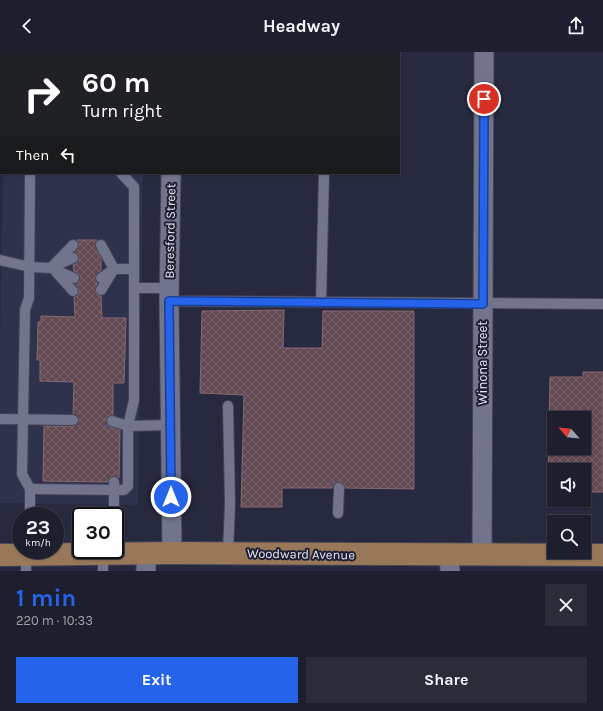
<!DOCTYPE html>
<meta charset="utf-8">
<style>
:root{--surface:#1d1f2e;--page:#2a2c3a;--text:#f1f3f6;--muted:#a0a2aa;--line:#3b3d4a;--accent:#2563eb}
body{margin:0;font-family:Karla,sans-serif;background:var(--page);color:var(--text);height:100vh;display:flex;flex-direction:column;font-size:15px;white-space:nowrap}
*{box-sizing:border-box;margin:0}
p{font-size:13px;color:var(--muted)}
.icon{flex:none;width:22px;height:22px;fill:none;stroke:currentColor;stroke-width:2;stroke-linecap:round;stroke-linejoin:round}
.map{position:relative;height:519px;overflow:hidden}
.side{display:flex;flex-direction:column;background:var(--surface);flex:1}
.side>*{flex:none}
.top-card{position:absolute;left:0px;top:0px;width:400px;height:122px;box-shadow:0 1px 3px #0004,0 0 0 1px var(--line);background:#202124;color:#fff;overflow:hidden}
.needle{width:26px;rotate:297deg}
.fabs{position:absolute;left:547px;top:359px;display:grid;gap:8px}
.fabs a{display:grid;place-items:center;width:44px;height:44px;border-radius:0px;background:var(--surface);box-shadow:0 1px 3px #0004,0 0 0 1px var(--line);font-size:20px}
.speed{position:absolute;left:12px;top:455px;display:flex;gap:8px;font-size:20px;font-weight:700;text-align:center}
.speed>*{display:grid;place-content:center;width:52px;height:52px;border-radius:50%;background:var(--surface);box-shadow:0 1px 3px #0004,0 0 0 1px var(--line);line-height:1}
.speed small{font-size:10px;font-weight:400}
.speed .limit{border:2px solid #111;border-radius:6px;background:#fff;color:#111}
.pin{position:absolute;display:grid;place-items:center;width:34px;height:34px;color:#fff;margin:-17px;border:2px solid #fff;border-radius:50%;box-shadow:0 1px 4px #0007}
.me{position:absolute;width:44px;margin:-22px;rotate:0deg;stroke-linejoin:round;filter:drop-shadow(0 0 3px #0008)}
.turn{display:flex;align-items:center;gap:14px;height:84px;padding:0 16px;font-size:18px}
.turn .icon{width:52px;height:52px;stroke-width:2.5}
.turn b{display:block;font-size:28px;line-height:34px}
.then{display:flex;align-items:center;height:38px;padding:0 16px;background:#0003;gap:8px;font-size:15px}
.round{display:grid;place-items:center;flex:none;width:42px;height:42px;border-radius:0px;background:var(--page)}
.head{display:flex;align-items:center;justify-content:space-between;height:68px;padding:0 16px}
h1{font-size:24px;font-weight:700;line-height:30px;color:var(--accent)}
.button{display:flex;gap:8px;margin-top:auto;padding:8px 16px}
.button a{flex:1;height:46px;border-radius:0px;background:var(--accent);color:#fff;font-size:16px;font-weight:700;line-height:46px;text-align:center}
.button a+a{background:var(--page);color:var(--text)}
header{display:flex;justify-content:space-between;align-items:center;height:52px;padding:0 16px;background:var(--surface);font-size:18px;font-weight:700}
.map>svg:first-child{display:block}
.built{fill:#2f324d}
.building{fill:url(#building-cross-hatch);stroke:#856972;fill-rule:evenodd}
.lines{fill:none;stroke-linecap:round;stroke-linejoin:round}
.lane-casing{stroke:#434456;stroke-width:12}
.street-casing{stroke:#434456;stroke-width:21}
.primary-casing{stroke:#434456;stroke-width:24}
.lane{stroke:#71748c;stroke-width:10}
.street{stroke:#71748c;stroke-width:19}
.primary{stroke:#99785a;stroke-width:22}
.route-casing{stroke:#184099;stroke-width:10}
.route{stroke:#2563eb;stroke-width:7}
.labels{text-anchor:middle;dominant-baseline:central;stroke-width:4;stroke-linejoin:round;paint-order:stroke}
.street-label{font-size:13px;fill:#e4e6f4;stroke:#1e1f33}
</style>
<header><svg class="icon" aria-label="back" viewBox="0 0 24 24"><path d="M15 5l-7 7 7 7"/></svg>Headway<svg class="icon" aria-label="share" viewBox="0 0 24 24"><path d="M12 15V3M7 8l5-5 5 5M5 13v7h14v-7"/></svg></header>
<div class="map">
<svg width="603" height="519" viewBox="0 0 603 519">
<defs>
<pattern id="building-cross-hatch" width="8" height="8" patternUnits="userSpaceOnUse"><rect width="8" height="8" fill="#634952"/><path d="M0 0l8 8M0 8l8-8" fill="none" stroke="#79636c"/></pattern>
</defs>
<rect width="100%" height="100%" fill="#27293e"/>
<path class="built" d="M3,121h140l-5,332 -138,-2v-159z"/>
<g class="building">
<path d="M77,188h20l-2,5 6,13v12l-6,6v3l2,4 -2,7 2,5 4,1 1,22h24l-2,65h-11v32l-5,1 -2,3 2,7 12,4 -1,48 -5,-2h-3l-3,6 -65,-1 1,-55h29l3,-1 3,-5 -1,-3 -5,-3 1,-32 -34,-1v-21h-3l1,-38 3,-1v-5l34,1 -1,-20 4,-1 1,-6 -3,-6 4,-3v-3l-1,-4 -5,-3 -1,-6 5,-3 1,-3v-4l-4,-3 4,-6z"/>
<path d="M284,258l-1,38h39l1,-37h91v178l-69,-1 -2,-5 -4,-1 -5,2 -2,4h-50v19h-41l3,-112 -44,-2 2,-82z"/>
<path d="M583,320h20v120h-19v-22h-30v21h-6l2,-114h33zM554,366h30v30h-30z"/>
</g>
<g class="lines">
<g class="lane-casing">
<g id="lane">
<path d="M326,1v-1"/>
<path d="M0,109h1"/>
<path d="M121,121l13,14v82"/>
<path d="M101,193l13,24 -13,21"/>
<path d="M0,208l30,7 21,1 23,10"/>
<path d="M57,213l16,-7"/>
<path d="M51,216l22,-23"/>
<path d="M56,220l17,19"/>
<path d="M135,236h34"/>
<path d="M169,249l434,3"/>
<path d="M321,250l3,-129"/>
<path d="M0,367l73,1"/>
<path d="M112,369l16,5 43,-1"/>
<path d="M30,437l94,1 4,-4v-60l6,-26v-131h-20l-13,9"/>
<path d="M338,461l1,-25"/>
<path d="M30,464v-27l-8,-15 3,-164 4,-12 1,-125"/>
<path d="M114,464v-34"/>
<path d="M228,501l2,-50 -2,-97"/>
<path d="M26,519v-16"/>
<path d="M103,519v-17"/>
</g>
</g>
<g class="street-casing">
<g id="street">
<path d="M172,1v-1"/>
<path d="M171,121l-2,128 3,252"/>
<path d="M449,502l1,17"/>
<path d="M482,502l2,-502"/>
<path d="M146,519v-17"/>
</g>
</g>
<g class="primary-casing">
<path id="primary" d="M0,503l172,-2 431,2"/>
</g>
<use href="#lane" class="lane"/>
<use href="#street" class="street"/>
<use href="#primary" class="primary"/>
</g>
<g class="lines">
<g class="route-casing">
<path id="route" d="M171,445l-2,-196 314,3 1,-205"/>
</g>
<use href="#route" class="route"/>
</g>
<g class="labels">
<g class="street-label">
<text transform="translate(170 179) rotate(-89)">Beresford Street</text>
<text transform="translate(482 311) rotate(-90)">Winona Street</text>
<text transform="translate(301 502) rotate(1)">Woodward Avenue</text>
</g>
</g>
</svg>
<div class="fabs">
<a><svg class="needle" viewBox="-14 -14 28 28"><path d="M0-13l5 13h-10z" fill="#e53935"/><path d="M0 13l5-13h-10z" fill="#a0a2aa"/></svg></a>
<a><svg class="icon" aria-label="sound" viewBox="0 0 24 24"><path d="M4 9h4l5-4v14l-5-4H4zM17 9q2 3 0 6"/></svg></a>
<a><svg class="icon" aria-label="search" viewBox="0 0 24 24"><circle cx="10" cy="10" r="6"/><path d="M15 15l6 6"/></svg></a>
</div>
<div class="speed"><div>23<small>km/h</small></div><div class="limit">30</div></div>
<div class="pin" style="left:484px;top:47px;background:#d93025"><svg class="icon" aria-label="arrive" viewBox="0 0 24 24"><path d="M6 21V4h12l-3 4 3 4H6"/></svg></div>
<svg class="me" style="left:171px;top:445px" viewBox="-20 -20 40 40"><circle r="17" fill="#2563eb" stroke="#fff" stroke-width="3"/><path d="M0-11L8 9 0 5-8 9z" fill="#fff"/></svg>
<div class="top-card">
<div class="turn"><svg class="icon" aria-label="right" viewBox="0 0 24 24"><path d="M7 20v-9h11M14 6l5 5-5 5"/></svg><div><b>60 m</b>Turn right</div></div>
<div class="then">Then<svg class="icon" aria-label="left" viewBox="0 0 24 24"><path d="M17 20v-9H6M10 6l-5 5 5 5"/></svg></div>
</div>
</div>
<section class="side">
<div class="head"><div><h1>1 min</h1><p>220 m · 10:33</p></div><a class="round"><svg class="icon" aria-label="close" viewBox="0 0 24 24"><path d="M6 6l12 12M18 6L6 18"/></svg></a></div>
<div class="button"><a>Exit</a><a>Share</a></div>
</section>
